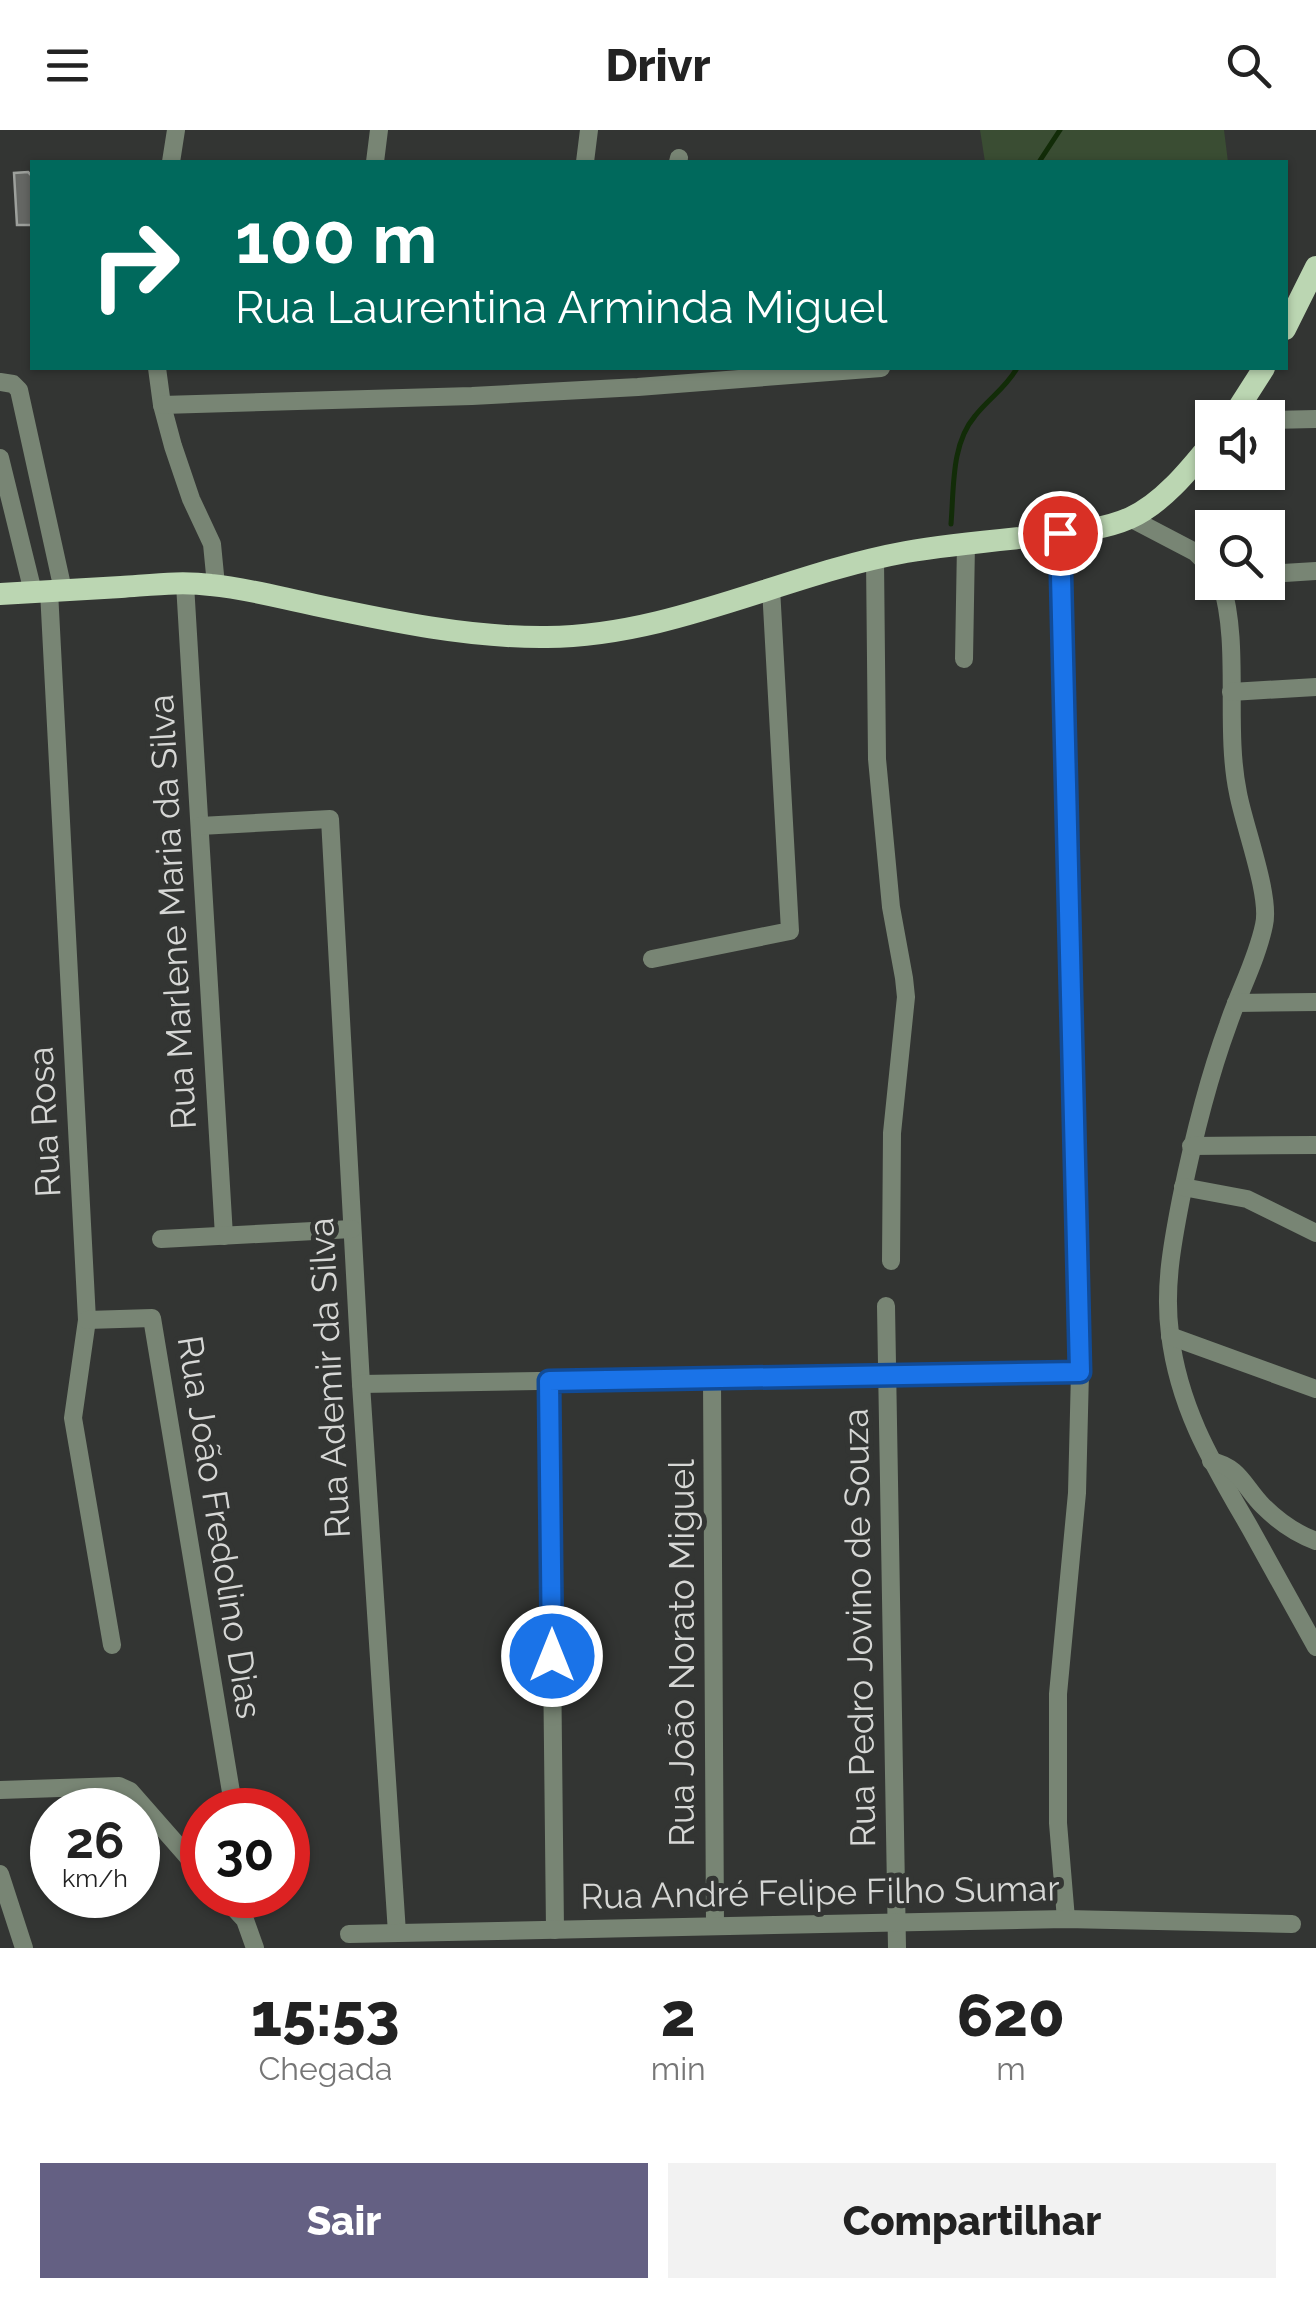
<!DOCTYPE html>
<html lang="pt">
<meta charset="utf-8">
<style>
:root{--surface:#fff;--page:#f2f2f2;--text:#222;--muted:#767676;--accent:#646083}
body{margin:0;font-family:Raleway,sans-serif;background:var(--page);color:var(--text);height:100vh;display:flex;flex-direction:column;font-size:38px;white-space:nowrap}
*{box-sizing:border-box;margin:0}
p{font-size:32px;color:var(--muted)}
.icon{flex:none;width:55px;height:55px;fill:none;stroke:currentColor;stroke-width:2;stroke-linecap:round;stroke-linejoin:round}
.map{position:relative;height:1818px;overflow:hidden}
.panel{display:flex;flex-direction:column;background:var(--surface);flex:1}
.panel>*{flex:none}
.guide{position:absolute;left:30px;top:30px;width:1258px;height:210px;border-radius:0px;box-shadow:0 2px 8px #0004;background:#00695c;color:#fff;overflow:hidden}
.tools{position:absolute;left:1195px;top:270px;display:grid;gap:20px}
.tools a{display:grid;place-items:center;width:90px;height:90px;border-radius:0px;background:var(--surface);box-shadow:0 2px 8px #0004;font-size:50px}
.speed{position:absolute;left:30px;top:1658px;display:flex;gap:20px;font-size:50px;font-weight:700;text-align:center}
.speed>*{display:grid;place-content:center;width:130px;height:130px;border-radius:50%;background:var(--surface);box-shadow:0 2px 8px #0004;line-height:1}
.speed small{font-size:25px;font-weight:400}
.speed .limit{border:15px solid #d22;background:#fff;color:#111}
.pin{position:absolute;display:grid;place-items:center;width:85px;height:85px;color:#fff;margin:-42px;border:5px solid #fff;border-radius:50%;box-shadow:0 2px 10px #0007}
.me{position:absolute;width:110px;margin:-55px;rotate:0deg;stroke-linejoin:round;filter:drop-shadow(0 0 8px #0008)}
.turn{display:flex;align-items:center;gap:35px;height:210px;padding:0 40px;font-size:45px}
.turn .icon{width:130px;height:130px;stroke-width:2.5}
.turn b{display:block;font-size:70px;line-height:85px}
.eta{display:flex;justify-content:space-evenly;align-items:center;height:170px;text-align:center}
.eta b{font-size:60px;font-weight:800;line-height:70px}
.button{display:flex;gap:20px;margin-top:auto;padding:20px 40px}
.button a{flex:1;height:115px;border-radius:0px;background:var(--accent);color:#fff;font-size:40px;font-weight:800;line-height:115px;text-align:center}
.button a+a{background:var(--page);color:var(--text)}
header{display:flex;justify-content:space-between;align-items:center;height:130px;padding:0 40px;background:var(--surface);font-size:45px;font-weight:800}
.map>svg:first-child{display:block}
.green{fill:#3a4d33}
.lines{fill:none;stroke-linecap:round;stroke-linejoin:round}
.stream{stroke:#122c08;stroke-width:5}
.building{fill:#656764;stroke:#9da09c;stroke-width:2.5}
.minor{stroke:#788574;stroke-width:18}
.major{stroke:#bbd6b2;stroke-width:22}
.route-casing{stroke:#114b97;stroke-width:25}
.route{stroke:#1a73e8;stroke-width:18}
.labels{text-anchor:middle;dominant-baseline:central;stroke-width:10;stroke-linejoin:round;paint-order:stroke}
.street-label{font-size:35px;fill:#d6d7d5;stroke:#333533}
</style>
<header><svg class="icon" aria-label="menu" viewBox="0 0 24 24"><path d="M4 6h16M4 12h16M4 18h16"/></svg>Drivr<svg class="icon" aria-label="search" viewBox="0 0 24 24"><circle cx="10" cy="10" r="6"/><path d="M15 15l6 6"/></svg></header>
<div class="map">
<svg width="1316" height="1818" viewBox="0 0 1316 1818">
<rect width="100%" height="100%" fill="#333533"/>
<path class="green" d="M980,0h244l4,32h-243z"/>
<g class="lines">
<g class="stream">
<path d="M1039,32l21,-32"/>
<path d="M951,394c3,-36 0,-80 24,-108 14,-18 31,-28 42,-48"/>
</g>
</g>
<path class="building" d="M28,42l4,4v49h-15l-3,-52z"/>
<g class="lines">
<g class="minor">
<path d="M171,32l5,-32"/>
<path d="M375,32l4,-32"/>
<path d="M585,32l4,-32"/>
<path d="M678,32l1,-4"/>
<path d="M157,238l5,37 11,41 18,53 21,45 4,41"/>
<path d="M0,252l13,2 6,6 44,200"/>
<path d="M162,275l310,-9 166,-9 243,-19"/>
<path d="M1268,290l48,-1"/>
<path d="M0,328l33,134"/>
<path d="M1130,388l65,34 17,17"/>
<path d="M1060,403l20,839 -3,121 -19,201v129l8,96"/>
<path d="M875,429l2,200 14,148 13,71 2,19 -14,136 -1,128"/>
<path d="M1268,444l48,-3"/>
<path d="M1221,452c20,64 3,144 17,211 6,33 33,103 26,132 -7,34 -25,67 -36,100 -21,57 -35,115 -47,174 -9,46 -17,89 -11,135 9,75 43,130 80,194 22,40 44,79 66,119"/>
<path d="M185,454l39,652"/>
<path d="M49,461l38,729 -14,98 39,227"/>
<path d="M964,529l2,-115"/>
<path d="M1231,562l85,-5"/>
<path d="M200,696l130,-7 31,565 36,549"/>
<path d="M652,829l138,-28 -19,-343"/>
<path d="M1236,873l80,-1"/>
<path d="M1191,1016l125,-1"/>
<path d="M1183,1057l64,12 69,34"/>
<path d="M161,1109l191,-10"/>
<path d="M886,1176l11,642"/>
<path d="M87,1190l65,-2 82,492"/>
<path d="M1170,1206l146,53"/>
<path d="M712,1249l3,547"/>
<path d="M549,1251l6,549"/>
<path d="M361,1254l719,-12"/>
<path d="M1211,1331c29,6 33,26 52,45 15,15 34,28 53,35"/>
<path d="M0,1660l119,-4 11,5 72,82"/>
<path d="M0,1744l24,74"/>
<path d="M222,1765l23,25 10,28"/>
<path d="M349,1804l717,-15 226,5"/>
</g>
<g class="major">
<path d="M1285,199l31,-62"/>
<path d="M1232,288l32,-50"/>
<path d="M0,464c40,-2 81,-5 121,-7 30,-2 60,-6 90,-2 35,3 70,13 104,20 75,16 155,33 232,32 125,-1 238,-63 359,-85 47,-8 95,-12 143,-17 26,-3 56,-6 81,-17 33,-15 60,-49 82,-76"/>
</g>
</g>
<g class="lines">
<g class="route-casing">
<path id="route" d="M552,1526l-3,-275 531,-9 -20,-839"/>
</g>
<use href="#route" class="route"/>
</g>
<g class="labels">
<g class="street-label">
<text transform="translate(172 782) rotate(-93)">Rua Marlene Maria da Silva</text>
<text transform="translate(44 992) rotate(-93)">Rua Rosa</text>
<text transform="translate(329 1248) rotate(-93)">Rua Ademir da Silva</text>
<text transform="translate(220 1397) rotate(81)">Rua João Fredolino Dias</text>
<text transform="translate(859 1498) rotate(-91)">Rua Pedro Jovino de Souza</text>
<text transform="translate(681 1523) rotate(-90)">Rua João Norato Miguel</text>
<text transform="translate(820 1762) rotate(-1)">Rua André Felipe Filho Sumar</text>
</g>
</g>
</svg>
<div class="tools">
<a><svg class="icon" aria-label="sound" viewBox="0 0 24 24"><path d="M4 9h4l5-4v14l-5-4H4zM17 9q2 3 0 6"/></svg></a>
<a><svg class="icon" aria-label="search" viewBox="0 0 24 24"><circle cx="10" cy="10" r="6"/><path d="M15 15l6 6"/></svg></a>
</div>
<div class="speed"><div>26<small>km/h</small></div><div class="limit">30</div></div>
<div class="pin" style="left:1060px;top:403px;background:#d93025"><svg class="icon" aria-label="arrive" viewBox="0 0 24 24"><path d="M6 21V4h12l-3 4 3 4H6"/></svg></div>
<svg class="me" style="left:552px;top:1526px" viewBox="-20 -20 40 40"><circle r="17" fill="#1a73e8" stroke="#fff" stroke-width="3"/><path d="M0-11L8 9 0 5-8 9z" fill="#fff"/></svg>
<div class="guide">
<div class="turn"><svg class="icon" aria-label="right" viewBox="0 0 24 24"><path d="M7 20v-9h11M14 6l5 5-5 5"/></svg><div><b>100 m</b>Rua Laurentina Arminda Miguel</div></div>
</div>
</div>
<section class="panel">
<div class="eta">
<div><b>15:53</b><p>Chegada</p></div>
<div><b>2</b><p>min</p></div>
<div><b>620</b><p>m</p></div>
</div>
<div class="button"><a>Sair</a><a>Compartilhar</a></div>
</section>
